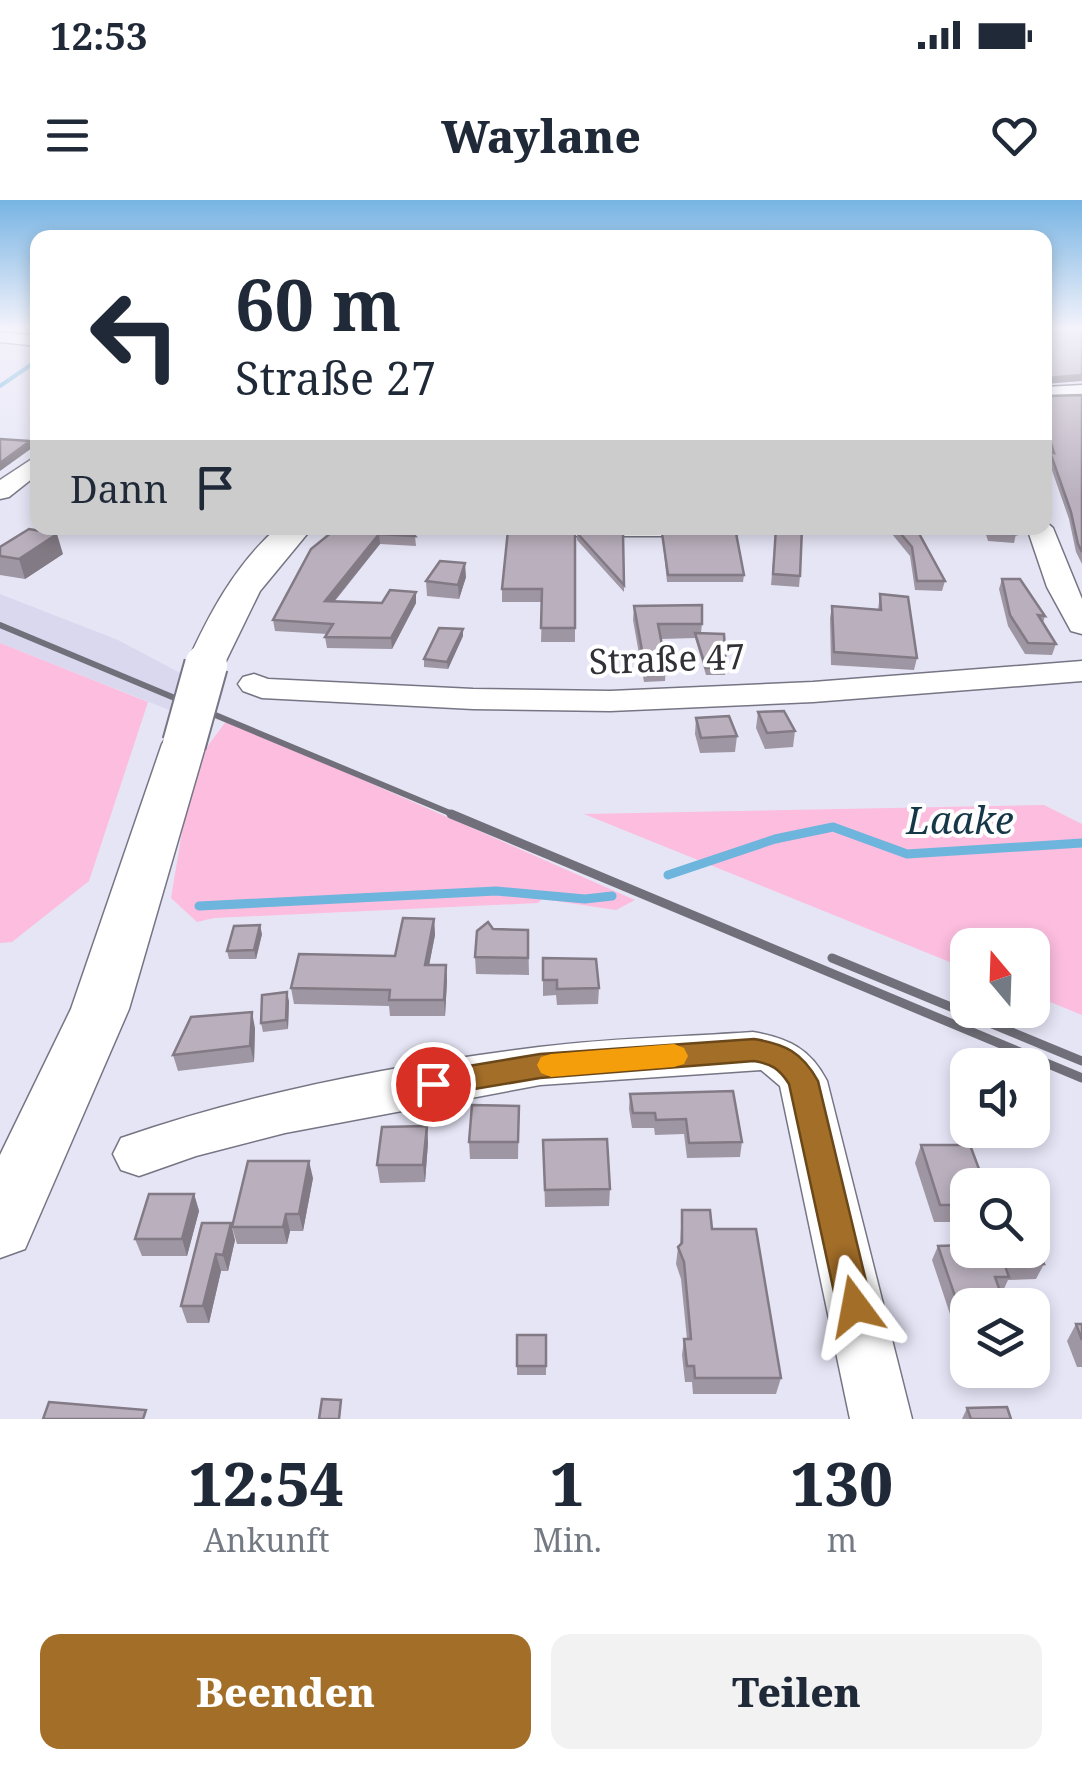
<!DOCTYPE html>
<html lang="de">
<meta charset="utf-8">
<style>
:root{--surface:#fff;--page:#f2f2f3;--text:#1f2937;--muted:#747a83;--accent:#a36e28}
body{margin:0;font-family:"Noto Serif",serif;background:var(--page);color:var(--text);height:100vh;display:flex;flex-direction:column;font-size:38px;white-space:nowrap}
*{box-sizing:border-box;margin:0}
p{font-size:32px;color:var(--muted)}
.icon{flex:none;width:55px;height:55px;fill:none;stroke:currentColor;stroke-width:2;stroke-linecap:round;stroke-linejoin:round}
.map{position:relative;height:1219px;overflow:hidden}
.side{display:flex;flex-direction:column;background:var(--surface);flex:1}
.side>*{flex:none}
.top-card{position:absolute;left:30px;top:30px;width:1022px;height:305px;border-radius:20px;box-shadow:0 5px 15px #0003;background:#fff;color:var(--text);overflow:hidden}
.needle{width:65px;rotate:341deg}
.controls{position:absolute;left:950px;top:728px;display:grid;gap:20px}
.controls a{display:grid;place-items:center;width:100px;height:100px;border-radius:20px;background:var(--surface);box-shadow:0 5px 15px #0003;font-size:50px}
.pin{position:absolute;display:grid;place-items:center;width:85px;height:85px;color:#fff;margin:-42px;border:5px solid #fff;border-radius:50%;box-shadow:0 2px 10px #0007}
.me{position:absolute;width:110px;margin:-55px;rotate:347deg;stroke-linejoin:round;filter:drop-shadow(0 0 8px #0008)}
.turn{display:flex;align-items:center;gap:35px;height:210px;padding:0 40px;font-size:45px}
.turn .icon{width:130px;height:130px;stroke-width:2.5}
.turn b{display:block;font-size:70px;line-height:85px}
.then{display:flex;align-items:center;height:95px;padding:0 40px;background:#0003;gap:20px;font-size:38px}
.eta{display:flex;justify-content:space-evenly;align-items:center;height:170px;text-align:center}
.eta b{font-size:60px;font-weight:800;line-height:70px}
.cta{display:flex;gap:20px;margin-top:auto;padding:20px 40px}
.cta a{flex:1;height:115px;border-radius:20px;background:var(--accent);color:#fff;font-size:40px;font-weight:800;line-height:115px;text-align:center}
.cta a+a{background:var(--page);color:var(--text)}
.status{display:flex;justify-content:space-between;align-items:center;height:70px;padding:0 50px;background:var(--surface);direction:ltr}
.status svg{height:28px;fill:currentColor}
header{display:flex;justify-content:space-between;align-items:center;height:130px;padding:0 40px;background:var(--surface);font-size:45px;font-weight:800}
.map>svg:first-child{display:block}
.built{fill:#dad8ef}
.green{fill:#fcbddf}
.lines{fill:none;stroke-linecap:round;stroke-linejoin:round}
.stream-far1{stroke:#6db5dc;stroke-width:4}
.stream{stroke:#6db5dc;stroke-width:9}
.minor-casing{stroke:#767584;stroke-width:3}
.major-casing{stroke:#767584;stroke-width:3}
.minor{fill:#fff;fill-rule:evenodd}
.major{fill:#fff;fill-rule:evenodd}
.rail-far1{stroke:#71707a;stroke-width:6}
.rail{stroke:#71707a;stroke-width:9}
.major-bridge-casing{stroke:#767584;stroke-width:46;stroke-linecap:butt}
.major-bridge{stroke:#fff;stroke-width:42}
.wall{fill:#9f96a3}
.shaded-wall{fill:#827a84}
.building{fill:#b9afbd;stroke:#827a84;stroke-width:2.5}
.route{fill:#a36e28;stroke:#6a481a;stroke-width:2.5}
.slow{fill:#f59e0b}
.labels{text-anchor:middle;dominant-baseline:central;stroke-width:8;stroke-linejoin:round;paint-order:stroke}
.street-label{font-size:35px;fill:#323137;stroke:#fff}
.water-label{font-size:38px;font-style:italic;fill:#163748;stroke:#fff}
</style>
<div class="status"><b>12:53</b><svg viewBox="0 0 49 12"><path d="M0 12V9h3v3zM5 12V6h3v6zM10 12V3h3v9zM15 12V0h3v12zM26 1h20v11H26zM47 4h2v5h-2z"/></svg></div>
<header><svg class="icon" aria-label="menu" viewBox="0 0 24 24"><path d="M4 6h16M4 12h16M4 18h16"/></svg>Waylane<svg class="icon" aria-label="heart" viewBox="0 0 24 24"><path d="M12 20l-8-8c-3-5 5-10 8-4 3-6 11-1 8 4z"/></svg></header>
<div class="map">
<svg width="1082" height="1219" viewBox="0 0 1082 1219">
<rect width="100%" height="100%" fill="#e6e5f6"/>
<path class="built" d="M0,394l118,46 66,35 -12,36 -172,-68z"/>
<g class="green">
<path d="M0,443l148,59 -59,179 -77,61 -12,1z"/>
<path d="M227,520l408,180 -19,10 -74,-11 -4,4 -324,15 -17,4 -26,-24 22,-132z"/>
<path d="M1044,605l38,19v191l-49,-20 -1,-50h-64l-1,24 -383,-155z"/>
</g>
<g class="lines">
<path class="stream-far1" d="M0,186l38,-26"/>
<g class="stream">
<path d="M668,675l107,-36 58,-12 74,27 175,-11"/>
<path d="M199,706l297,-15 89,8 27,-3"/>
</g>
<g class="minor-casing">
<g id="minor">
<path d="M0,132l38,4v10l-38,-4z"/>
<path d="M1082,185v12l-37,2v-12z"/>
<path d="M38,255v19l-29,23 -9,2v-19z"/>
<path d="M1045,321l8,7 29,71v35l-11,-3 -24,-44 -20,-59h18z"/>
<path d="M553,328h194l-13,8h-168z"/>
<path d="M1082,461v20l-269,21 -203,9 -137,-2 -211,-11 -19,-7 -5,-7 5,-7 11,-3 14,5 205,10 137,2 203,-9z"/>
<path d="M753,832c35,6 58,17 74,49l85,338h-62l-70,-333 -19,-16 -221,15 -255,48 -89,23 -57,20 -18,-6 -8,-16 8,-16c133,-46 278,-74 418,-91 71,-9 143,-10 214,-15z"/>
</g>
</g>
<g class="major-casing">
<g id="major">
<path d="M277,328h35l-52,63 -40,82 -14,4 -14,-4 -6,-8c23,-51 49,-100 91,-137z"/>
<path d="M184,531l16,4 6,9 -77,265 -104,240 -25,9v-103l71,-146 91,-265 6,-9z"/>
</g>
</g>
<use href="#minor" class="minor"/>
<use href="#major" class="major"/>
<path class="rail-far1" d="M0,425l457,191"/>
<g class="rail">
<path d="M451,614l631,264"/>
<path d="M832,758l250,103"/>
</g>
<g class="major-bridge-casing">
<path id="major-bridge" d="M184,544l22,-79"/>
</g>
<use href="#major-bridge" class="major-bridge"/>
</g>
<g class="wall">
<path d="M1045,195l2,1 35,-1v169l-6,-12 -7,-33 -21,-60 2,-7 -5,-17z"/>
<path d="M200,328h27l-7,5z"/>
<path d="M337,328l78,8 1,10 -36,-2 -45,57 47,2 34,-11v11l-24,46 -65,-1 -2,-11 2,-3 -52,-3 -2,-11z"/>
<path d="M776,328l24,48 -1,11 -28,-2z"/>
<path d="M887,328h29l29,53 -3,10 -27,-1 -5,-34z"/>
<path d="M984,328h30l2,6 -2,9 -26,-2z"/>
<path d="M575,331v111h-34l1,-40h-40v-13z"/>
<path d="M577,333l47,52v7l-47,-52z"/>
<path d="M662,333l82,42 -1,7h-76z"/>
<path d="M0,347l63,7 -38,25 -25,-4z"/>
<path d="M466,377l-7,22 -32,-3 -1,-15z"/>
<path d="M1002,379l43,37 -2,7 13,21 -4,11 -27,-1 -17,-28 -9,-37z"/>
<path d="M880,394l37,64 -3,12 -83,-5 -1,-47 2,-12 46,4z"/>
<path d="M634,406l68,18 -1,9 25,34 -1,8h-19l-11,-37 -34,1 5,27 -1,15 -21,1 -11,-62z"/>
<path d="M463,436l-15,33 -24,-2v-8z"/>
<path d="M758,512l37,19 -2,16 -28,2 -9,-21z"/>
<path d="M696,518l41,18 -2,16 -35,1 -5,-19z"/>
<path d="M434,719l1,16 -6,30h17l1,16 -2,35h-55l-1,-10 -95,-2 -3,-16 104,-32z"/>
<path d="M493,729l35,1 1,45 -53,-1 -1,-17z"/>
<path d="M262,734l-6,25h-27l-2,-8z"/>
<path d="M543,758l56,30 -1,16 -41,1 -1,-10 -13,1z"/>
<path d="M289,801l-1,28 -25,3 -2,-9z"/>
<path d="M255,828l-1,34 -76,9 -5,-16z"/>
<path d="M630,894l112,48 -2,15 -53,1 -3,-24 -29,1 -1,-7h-22l-3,-19z"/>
<path d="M519,906l-1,53h-48l-1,-17z"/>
<path d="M427,926l1,17 -3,39 -45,1 -3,-18z"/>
<path d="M543,940l67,49 -1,17 -64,1z"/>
<path d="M921,945l47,40v37h-34l-19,-59z"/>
<path d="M313,978l-10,53h-13l-3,13h-50l-5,-17z"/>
<path d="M194,994l5,17 -12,45h-45l-7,-17z"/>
<path d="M682,1010l30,19 69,149 -5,16h-83l-1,-12h-7l-3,-27 2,-16h3l-6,-60 -5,-15 2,-17 2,-2z"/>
<path d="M202,1023l33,17 -7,31h-7l-12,52h-22l-6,-17z"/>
<path d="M938,1046l106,18 -8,15 -28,1 -5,11 -35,14v26l-12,1 -24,-72z"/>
<path d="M1076,1124h6v43h-5l-10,-26z"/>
<rect x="517" y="1135" width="29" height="40"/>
<path d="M967,1208l44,11h-49z"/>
</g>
<g class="shaded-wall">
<path d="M1082,175v6l-37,3v-6z"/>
<path d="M30,241l2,7 -32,23v-8z"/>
<path d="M57,334l6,20 -38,25 -6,-20z"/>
<path d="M379,334l1,10 -54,67 -1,-10z"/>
<path d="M465,363l1,14 -7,22 -1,-14z"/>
<path d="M416,392v11l-24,46 -1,-11z"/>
<path d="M463,429v7l-15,33 -1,-7z"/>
<path d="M434,719l1,16 -9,46 -1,-16z"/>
<path d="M260,725l2,9 -6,25 -2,-9z"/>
<path d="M446,765l1,16 -2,35 -1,-16z"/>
<path d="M287,792l2,9 -1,28 -2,-9z"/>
<path d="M252,812l3,16 -1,34 -4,-16z"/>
<path d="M427,926l1,17 -3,39 -2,-17z"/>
<path d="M309,961l4,17 -10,53 -4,-17z"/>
<path d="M194,994l5,17 -12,45 -5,-17z"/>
<path d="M286,1014l4,17 -3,13 -4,-17z"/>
<path d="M231,1023l4,17 -7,31 -5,-16z"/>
<path d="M216,1054l5,17 -12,52 -6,-17z"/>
</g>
<g class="building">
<path d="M1045,128h37v47l-37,3z"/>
<path d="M1045,195l2,1 35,-1v157l-4,-8 -7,-32 -21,-60 4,1 -9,-30z"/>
<path d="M0,239l30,2 -30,22z"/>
<path d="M337,328h71l7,8 -36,-2 -54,67 57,2 8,-13 26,2 -25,46 -66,-1 8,-13 -60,-4 38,-71z"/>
<path d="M776,328h26l-2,48 -27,-2z"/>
<path d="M896,328h20l29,53h-28l-5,-34z"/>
<path d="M989,328h25l2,6 -26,-2z"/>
<path d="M29,329l28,5 -38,25 -19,-3v-9z"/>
<path d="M508,330l67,1v97h-34l1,-39h-40z"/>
<path d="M577,333h46l1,52z"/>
<path d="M662,333h74l8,42h-76z"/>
<path d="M440,361l25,2 -7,22 -32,-4z"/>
<path d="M1002,379h18l25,37 -7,-1 18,29 -28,-1 -18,-28z"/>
<path d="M880,394l28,3 9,61 -83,-6 -2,-46 49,4z"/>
<path d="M702,405v19h-44l8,42 -21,1 -11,-61z"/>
<path d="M439,428l24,1 -16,33 -23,-3z"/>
<path d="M695,433l29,1 2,33 -20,1z"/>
<path d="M784,511l11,20 -28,2 -9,-21z"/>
<path d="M729,516l8,20 -36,2 -5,-20z"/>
<path d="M403,718l31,1 -9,46h21l-2,35h-55l1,-10 -99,-2 8,-34 96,2z"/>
<path d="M488,722l5,7 35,1v28l-53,-1 2,-26z"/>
<path d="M260,725l-6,25 -27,1 7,-25z"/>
<path d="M543,758l53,1 3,29 -42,1v-9h-14z"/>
<path d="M287,792l-1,28 -25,3 1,-28z"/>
<path d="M252,812l-2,34 -77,9 18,-38z"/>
<path d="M733,891l9,51 -53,1 -3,-24 -30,1 -1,-7h-22l-3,-19z"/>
<path d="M472,905l47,1 -1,36h-49z"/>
<path d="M427,926l-4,39h-46l5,-38z"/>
<path d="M607,939l3,50 -65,1 -2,-50z"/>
<path d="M921,945h49l15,40h-17v20h-28z"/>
<path d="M248,961h61l-10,53h-13l-3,13h-51z"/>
<path d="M149,994h45l-12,45h-47z"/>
<path d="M682,1010h28l2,19h44l25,149h-86l-1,-12h-7l-3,-27h7l-7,-77 -6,-15 4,-4z"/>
<path d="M202,1023h29l-8,32 -7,-1 -13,52h-22z"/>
<path d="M1032,1043h3l9,21 -39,2 4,11h-14l10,28h-37v12h-6l-24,-71 30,-1v5h64z"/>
<path d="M1076,1124h6v16z"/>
<rect x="517" y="1135" width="29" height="31"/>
<path d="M322,1199l19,1 -2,19h-20z"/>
<path d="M49,1202l97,8 -3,9h-100z"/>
<path d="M1007,1207l4,12h-40l-4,-11z"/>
</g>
<linearGradient id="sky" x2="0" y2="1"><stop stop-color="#77b4e3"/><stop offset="0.43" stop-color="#f4f3fb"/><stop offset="1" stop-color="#f4f3fb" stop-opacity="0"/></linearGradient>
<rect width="1082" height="299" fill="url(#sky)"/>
<path class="route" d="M754,839c31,5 48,13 64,42l54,225 -5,12 -12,5 -13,-5 -5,-12 -48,-222c-10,-16 -18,-20 -35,-23l-214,17 -107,18 -10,-4 -5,-8 5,-9 10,-3 107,-18z"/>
<path class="slow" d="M674,844l10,4 4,8 -4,8 -10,3 -123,10 -10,-4 -4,-8 4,-8 10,-3z"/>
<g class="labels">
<g class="street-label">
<text transform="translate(667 458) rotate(-2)">Straße 47</text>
</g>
<g class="water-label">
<text x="960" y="619">Laake</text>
</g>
</g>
</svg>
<div class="controls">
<a><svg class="needle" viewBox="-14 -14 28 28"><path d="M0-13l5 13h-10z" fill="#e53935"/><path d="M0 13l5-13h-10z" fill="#747a83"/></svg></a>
<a><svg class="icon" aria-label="sound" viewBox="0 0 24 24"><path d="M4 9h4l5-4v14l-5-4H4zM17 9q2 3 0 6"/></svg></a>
<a><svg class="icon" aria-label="search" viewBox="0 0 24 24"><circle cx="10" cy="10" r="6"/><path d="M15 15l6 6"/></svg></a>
<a><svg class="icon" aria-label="layers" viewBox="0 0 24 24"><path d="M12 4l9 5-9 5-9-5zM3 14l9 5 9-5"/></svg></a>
</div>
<div class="pin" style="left:433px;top:884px;background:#d93025"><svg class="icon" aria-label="arrive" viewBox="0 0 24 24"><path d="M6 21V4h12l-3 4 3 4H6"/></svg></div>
<svg class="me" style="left:855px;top:1106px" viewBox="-20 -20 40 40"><path d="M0-17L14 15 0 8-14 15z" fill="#a36e28" stroke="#fff" stroke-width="4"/></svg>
<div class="top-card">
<div class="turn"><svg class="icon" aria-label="left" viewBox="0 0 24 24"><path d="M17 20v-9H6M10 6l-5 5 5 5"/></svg><div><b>60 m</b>Straße 27</div></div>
<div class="then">Dann<svg class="icon" aria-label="arrive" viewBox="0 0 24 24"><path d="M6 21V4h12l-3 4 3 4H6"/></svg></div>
</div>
</div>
<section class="side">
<div class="eta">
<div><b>12:54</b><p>Ankunft</p></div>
<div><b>1</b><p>Min.</p></div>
<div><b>130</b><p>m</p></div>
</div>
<div class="cta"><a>Beenden</a><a>Teilen</a></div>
</section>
